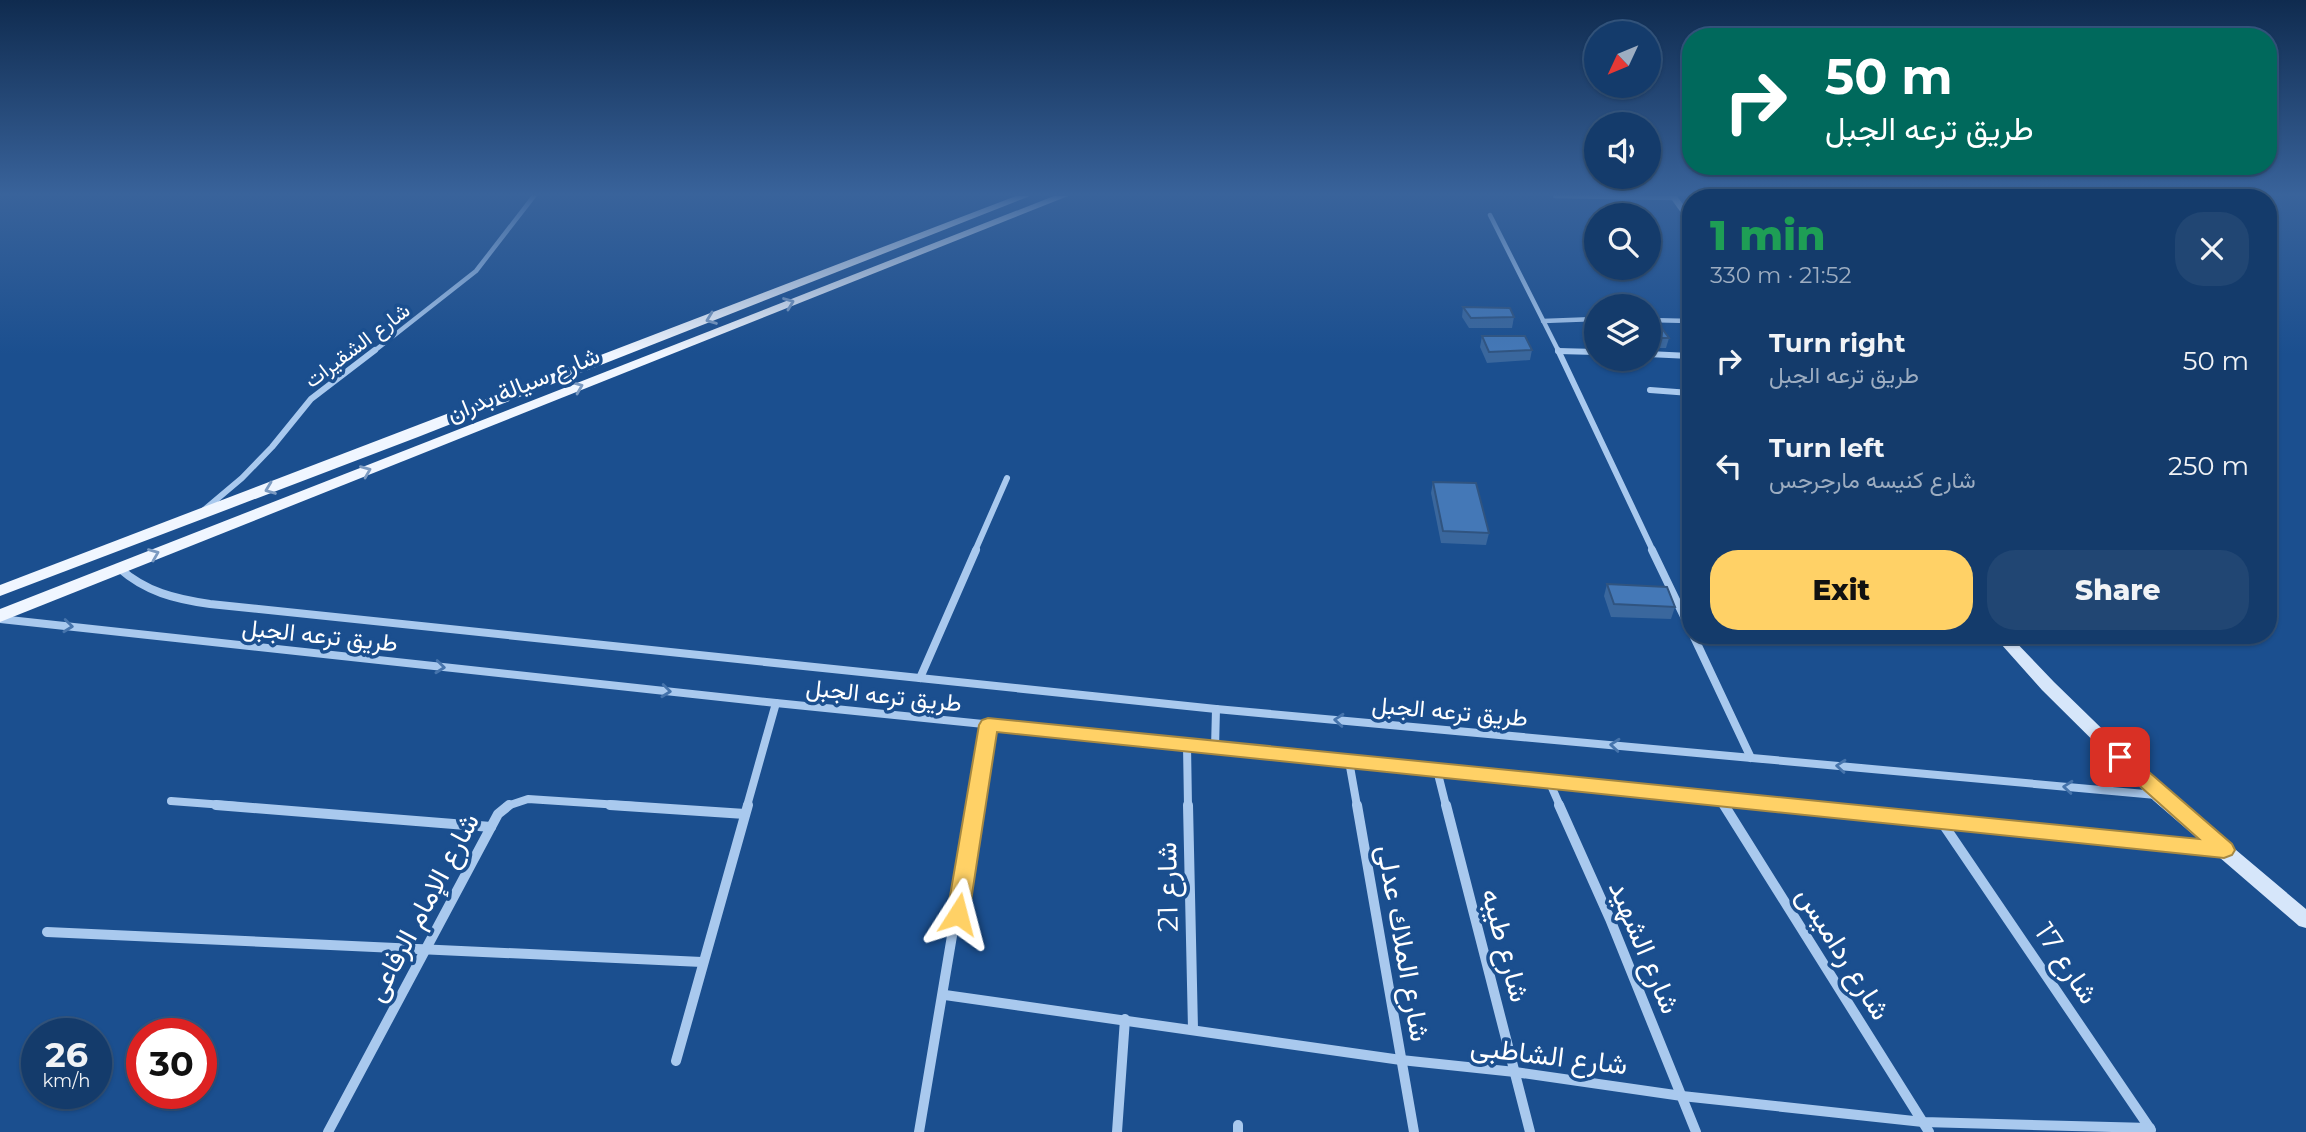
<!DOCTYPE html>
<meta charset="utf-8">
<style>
:root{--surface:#143b6b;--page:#214673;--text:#f1f3f6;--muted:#9dadc1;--line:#33557e;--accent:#ffd166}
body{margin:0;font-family:Montserrat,Vazirmatn,sans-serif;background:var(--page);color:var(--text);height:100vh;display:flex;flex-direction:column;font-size:26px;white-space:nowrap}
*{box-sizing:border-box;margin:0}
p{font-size:23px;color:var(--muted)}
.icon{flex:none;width:38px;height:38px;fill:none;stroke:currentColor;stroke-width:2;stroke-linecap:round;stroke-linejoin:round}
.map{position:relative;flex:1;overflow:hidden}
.side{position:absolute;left:1682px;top:189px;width:595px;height:455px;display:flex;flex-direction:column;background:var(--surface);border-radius:28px;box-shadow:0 2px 5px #0004,0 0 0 2px var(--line)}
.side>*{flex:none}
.banner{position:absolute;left:1682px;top:28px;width:595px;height:147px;border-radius:28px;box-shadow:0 2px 5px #0004,0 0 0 2px var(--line);background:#00695c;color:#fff;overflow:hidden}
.needle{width:46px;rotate:226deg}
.buttons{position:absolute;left:1584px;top:21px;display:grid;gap:14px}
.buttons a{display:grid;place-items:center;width:77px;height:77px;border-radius:50%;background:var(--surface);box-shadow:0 2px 5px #0004,0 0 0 2px var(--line);font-size:35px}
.speed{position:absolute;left:21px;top:1018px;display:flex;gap:14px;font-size:35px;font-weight:700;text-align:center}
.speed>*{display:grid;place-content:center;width:91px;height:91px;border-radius:50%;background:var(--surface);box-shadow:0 2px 5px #0004,0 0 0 2px var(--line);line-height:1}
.speed small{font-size:18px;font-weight:400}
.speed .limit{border:10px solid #d22;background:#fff;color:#111}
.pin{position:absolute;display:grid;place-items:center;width:60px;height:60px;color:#fff;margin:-30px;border-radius:14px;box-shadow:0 4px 10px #0006}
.me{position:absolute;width:77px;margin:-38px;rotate:9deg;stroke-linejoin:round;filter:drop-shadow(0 0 5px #0008)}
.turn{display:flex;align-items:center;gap:24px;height:147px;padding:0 28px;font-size:32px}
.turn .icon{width:91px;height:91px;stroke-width:2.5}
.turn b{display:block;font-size:49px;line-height:60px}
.round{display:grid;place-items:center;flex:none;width:74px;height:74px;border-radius:28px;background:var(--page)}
.overview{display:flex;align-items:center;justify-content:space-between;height:119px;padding:0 28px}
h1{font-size:42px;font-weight:800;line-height:52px;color:#1e9e55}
.primary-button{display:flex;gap:14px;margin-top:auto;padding:14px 28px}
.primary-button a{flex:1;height:80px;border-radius:28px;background:var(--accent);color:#111;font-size:28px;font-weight:800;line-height:80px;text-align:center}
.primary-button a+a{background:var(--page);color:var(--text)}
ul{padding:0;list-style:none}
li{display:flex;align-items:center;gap:21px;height:105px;padding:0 28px}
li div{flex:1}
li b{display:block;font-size:26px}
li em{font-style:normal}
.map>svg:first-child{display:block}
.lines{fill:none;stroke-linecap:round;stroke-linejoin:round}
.street-far3{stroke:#a9c9ee;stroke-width:4.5}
.street-far2{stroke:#a9c9ee;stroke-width:6}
.street-far1{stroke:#a9c9ee;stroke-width:8}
.street{stroke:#a9c9ee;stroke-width:10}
.secondary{fill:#d6e6fa;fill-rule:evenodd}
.primary{fill:#f0f6ff;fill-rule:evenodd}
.wall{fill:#3a679d}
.building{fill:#4478b7;stroke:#305480;stroke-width:2}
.oneway{stroke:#7b9ac1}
.oneway2{stroke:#4674ac}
.route{fill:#ffd166;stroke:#a68842;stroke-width:2}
.labels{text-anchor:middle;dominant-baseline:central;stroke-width:7;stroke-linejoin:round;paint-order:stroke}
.far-street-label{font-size:21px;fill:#fff;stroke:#1b4f8f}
.street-label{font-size:24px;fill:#fff;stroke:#1b4f8f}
.near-street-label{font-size:28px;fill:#fff;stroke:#1b4f8f}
</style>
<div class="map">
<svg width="2306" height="1132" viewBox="0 0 2306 1132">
<rect width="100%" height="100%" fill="#1b4f8f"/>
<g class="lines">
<g class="street-far3">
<path d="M1555,196l119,2"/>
<path d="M1804,196l3,2"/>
<path d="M1873,196l2,2"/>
<path d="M1490,215l69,137"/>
<path d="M1648,320l42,1"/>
<path d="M1543,321l53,-2"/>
<path d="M1558,351l38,1"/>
<path d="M373,352l103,-81 58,-75"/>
</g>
<g class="street-far2">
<path d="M1558,350l95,201"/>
<path d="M1558,351l38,1"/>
<path d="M1648,354l42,2"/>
<path d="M1650,390l40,3"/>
<path d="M204,510l38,-32 30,-31 39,-48 64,-49"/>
<path d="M975,551l32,-73"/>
</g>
<g class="street-far1">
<path d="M1652,550l38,79"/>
<path d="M119,568c27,24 56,31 91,36l1006,105 940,86"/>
<path d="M0,619l776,84 1020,103"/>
<path d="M1693,635l58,123"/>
<path d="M920,678l56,-128"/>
<path d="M1187,745l1,61"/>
<path d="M1215,748l1,-39"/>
<path d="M1349,761l8,45"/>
<path d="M1437,770l9,36"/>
<path d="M1549,781l11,25"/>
<path d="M1720,799l5,7"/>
<path d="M171,801l66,5"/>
<path d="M507,806l21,-7 107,7"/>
<path d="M747,806l29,-103"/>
<path d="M974,806l14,-81"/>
</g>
<g class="street">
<path d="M216,805l275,22"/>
<path d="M610,805l135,9"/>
<path d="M1188,805l5,224"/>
<path d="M1357,805l57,327"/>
<path d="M1446,805l84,327"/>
<path d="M1559,805l51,114 86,213"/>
<path d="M1724,805l205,327"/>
<path d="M1779,805l438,44"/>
<path d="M1941,821l210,309"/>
<path d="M47,932l655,30"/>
<path d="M945,995l456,65 114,12 167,24 241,26 227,6"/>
<path d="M676,1061l72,-256"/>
<path d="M1238,1125v7"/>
<path d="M328,1132l170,-318 11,-9"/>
<path d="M919,1132l55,-327"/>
<path d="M1117,1132l8,-113"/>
</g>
<g class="secondary">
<path d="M1669,196h8l13,18v7h-3z"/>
<path d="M1993,635h16l45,47 112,109 140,118v19l-7,-2 -145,-125 -112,-111z"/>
</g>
<g class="primary">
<path d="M1016,196h14l-612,241 -418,159v-11z"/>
<path d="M1054,196h14l-1068,426v-13z"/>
</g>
</g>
<g class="wall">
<path d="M1463,307l51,10 -2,11h-43l-7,-11z"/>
<path d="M1648,323l21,15 -3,10h-18z"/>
<path d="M1482,336l50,14 -2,10 -43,3 -7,-16z"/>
<path d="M1433,482l56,51 -3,12 -45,-2 -10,-50z"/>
<path d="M1607,584l68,23 -4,12 -60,-2 -7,-21z"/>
</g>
<g class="building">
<path d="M1463,307l47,1 4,9 -43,1z"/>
<path d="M1648,323h10l11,15h-21z"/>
<path d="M1482,336h43l7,14 -43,2z"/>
<path d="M1433,482l43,1 13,50 -46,-2z"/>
<path d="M1607,584l60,3 8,20 -61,-3z"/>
</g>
<defs><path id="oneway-chevron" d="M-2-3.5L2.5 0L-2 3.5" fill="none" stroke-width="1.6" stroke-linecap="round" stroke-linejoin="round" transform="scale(1.75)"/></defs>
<g class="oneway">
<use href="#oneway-chevron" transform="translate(789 303) rotate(-21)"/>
<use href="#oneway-chevron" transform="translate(711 319) rotate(159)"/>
<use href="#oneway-chevron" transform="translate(578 387) rotate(-22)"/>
<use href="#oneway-chevron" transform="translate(366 471) rotate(-22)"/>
<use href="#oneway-chevron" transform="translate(270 489) rotate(159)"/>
<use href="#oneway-chevron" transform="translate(154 554) rotate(-22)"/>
</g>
<g class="oneway2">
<use href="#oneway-chevron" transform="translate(68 626) rotate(6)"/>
<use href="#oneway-chevron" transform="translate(440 667) rotate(6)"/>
<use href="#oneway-chevron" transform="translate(666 691) rotate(6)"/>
<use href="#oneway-chevron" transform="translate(1339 720) rotate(-175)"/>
<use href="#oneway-chevron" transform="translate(1615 745) rotate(-175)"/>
<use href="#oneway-chevron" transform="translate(1841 766) rotate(-175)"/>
<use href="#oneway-chevron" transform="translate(2068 787) rotate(-175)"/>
</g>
<linearGradient id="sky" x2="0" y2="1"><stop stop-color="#0f2b4f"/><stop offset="0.55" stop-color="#39639b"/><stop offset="1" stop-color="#39639b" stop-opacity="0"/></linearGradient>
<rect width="2306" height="354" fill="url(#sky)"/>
<path class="route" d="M988,718l1211,121 -86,-77 -3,-5 3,-4h14l105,91 3,6 -3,5 -8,3 -1227,-126 -28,182 -4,6 -7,3 -8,-3 -3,-6 32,-189 3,-5z"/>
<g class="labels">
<g class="far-street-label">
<text transform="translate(357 345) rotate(-37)">شارع الشقيرات</text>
</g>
<g class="street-label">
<text transform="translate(523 384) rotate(-22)">شارع سيالة بدران</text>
<text transform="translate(320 635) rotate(6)">طريق ترعه الجبل</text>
<text transform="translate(884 695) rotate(6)">طريق ترعه الجبل</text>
<text transform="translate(1450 711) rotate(5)">طريق ترعه الجبل</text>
</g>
<g class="near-street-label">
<text transform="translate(1167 887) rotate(-91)">شارع 21</text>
<text transform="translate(422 907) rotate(-62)">شارع الإمام الرفاعى</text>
<text transform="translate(1404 943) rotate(80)">شارع الملاك عدلى</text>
<text transform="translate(1506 945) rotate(75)">شارع طيبه</text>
<text transform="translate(1645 947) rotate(67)">شارع الشهيد</text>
<text transform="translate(1844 953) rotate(58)">شارع رداميس</text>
<text transform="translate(2067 963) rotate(56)">شارع 17</text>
<text transform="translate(1549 1055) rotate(7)">شارع الشاطبى</text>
</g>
</g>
</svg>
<div class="buttons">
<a><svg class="needle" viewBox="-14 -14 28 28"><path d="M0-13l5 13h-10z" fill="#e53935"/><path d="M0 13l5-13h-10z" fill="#9dadc1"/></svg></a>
<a><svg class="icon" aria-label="sound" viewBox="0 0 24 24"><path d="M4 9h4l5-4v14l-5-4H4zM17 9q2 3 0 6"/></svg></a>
<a><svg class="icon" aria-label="search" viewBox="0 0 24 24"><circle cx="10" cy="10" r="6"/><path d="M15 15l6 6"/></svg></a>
<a><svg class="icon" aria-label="layers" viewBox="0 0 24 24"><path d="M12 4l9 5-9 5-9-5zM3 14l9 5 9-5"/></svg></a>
</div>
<div class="speed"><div>26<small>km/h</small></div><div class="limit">30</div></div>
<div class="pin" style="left:2120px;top:757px;background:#d93025"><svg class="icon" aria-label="arrive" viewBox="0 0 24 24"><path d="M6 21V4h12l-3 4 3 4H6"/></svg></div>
<svg class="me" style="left:958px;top:914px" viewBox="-20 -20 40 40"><path d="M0-17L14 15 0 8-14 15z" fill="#ffd166" stroke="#fff" stroke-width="4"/></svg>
<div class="banner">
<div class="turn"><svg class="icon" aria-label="right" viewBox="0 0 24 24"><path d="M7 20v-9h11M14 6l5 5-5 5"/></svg><div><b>50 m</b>طريق ترعه الجبل</div></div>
</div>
<section class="side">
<div class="overview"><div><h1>1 min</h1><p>330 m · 21:52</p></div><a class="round"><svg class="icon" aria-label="close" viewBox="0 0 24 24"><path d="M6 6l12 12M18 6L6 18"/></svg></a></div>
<ul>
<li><svg class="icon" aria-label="right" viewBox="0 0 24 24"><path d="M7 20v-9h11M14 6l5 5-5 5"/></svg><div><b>Turn right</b><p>طريق ترعه الجبل</p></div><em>50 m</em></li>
<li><svg class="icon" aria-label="left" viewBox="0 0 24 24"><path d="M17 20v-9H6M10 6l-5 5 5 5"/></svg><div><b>Turn left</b><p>شارع كنيسه مارجرجس</p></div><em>250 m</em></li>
</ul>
<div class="primary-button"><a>Exit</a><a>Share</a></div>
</section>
</div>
